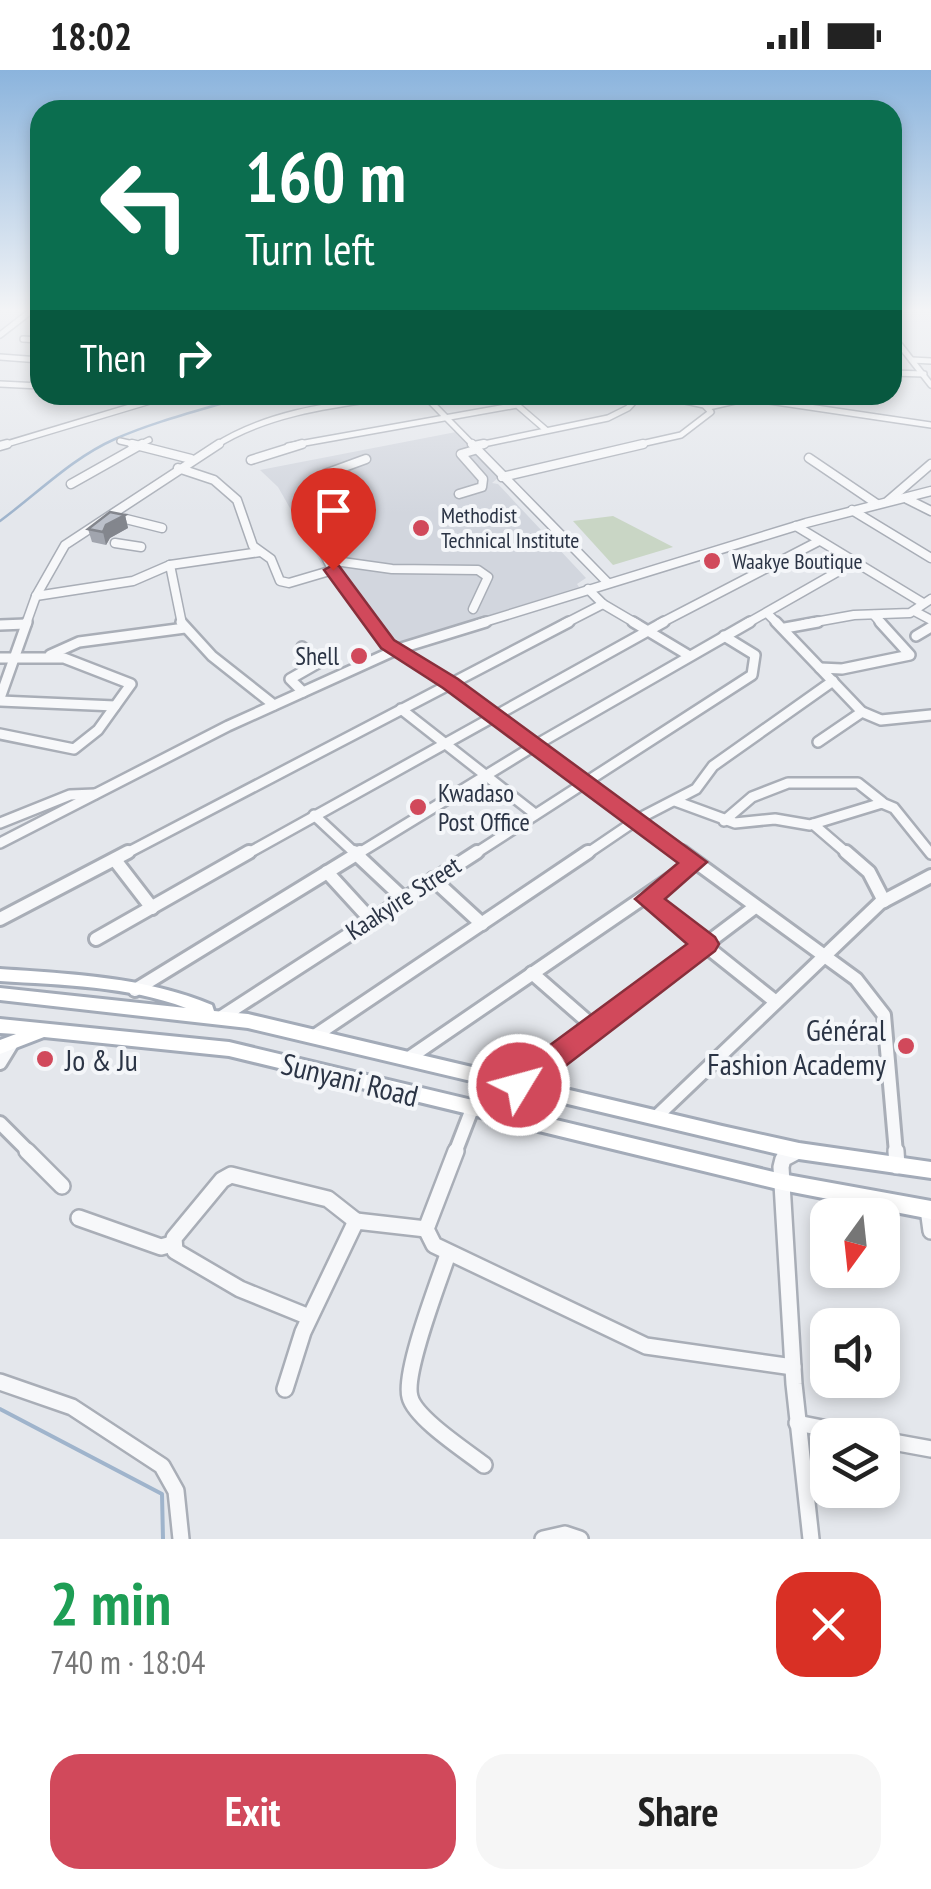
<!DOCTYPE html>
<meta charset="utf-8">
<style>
:root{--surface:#fff;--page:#f6f6f6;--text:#222;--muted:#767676;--accent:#d1495b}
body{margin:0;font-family:"PT Sans Narrow",sans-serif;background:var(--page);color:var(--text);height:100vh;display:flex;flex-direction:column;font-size:38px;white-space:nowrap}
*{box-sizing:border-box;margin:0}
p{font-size:32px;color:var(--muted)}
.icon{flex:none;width:55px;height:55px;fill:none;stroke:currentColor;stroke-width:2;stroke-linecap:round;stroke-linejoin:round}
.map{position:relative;height:1469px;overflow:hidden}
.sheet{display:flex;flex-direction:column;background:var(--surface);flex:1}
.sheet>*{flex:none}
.banner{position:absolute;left:30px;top:30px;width:872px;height:305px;border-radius:30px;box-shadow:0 5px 15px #0003;background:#0b6e4f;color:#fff;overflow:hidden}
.needle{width:65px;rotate:195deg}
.fabs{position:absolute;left:810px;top:1128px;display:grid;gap:20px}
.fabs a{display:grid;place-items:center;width:90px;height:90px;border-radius:20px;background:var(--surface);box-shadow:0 5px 15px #0003;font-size:50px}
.pin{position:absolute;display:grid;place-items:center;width:85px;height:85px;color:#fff;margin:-102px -42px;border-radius:50% 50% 50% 0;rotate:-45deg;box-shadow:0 0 10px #0007}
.pin .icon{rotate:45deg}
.me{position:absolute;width:110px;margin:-55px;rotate:53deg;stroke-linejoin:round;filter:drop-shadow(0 0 8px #0008)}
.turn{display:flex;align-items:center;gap:35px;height:210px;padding:0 50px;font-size:45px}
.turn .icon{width:130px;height:130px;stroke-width:2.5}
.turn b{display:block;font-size:70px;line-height:85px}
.then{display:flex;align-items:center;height:95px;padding:0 50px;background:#0003;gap:20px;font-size:38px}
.round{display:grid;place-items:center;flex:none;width:105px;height:105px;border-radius:30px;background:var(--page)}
.summary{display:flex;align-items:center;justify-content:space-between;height:170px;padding:0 50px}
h1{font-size:60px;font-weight:600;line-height:75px;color:#1e9e55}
.cta{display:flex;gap:20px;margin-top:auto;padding:20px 50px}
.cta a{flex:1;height:115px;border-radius:30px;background:var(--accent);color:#fff;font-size:40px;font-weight:600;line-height:115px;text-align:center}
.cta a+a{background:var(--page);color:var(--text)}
.status{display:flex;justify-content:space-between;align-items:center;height:70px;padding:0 50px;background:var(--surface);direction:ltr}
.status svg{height:28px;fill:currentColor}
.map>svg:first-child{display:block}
.built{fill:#d2d6de}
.green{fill:#c9d6c5}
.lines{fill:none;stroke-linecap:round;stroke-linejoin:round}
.stream-far1{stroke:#9fb4cc;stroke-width:2.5}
.stream{stroke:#9fb4cc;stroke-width:4}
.minor-far4-casing{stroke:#a9aeb7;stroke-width:8}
.minor-far3-casing{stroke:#a9aeb7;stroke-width:11}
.minor-far2-casing{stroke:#a9aeb7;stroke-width:14}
.minor-far1-casing{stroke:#a9aeb7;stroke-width:18}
.minor-casing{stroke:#a9aeb7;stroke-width:20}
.major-casing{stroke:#a3abb8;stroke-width:6}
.minor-far4{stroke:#f7f8fa;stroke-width:5}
.minor-far3{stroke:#f7f8fa;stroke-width:8}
.minor-far2{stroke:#f7f8fa;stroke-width:9}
.minor-far1{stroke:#f7f8fa;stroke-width:12}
.minor{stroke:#f7f8fa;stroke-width:15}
.major{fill:#fff;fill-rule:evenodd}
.wall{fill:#a1a5ae}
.shaded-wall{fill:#83868d}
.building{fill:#bbc0ca;stroke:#83868d;stroke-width:2.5}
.route{fill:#d1495b;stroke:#882f3b;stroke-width:2.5}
.poi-dot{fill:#d1495b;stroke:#f4f6f9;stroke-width:4}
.labels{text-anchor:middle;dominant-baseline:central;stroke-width:8;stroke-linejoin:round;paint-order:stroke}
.far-poi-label{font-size:22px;fill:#2b3445;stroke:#f4f6f9;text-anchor:start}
.poi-label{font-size:25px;fill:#2b3445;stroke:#f4f6f9;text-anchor:end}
.street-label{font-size:25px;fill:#2b3445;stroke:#f4f6f9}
.near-poi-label{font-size:30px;fill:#2b3445;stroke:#f4f6f9;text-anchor:end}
.near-street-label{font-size:30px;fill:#2b3445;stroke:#f4f6f9}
</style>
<div class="status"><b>18:02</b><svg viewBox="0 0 49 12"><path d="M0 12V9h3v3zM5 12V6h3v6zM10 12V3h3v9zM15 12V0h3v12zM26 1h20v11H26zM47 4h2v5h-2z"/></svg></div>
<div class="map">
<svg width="931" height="1469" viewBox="0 0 931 1469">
<rect width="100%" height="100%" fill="#e4e7ec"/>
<path class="built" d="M456,362l17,18 -6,4h10l22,23 -7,6 6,1 88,94 -9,6 2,3 -196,62 -59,-81 -46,-81 -18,-17z"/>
<path class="green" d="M613,446l60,31 -60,18 -40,-44z"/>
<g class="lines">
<path class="stream-far1" d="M0,451c38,-28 72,-63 115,-82 43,-19 91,-30 135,-44"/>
<path class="stream" d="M0,1339l162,85 1,45"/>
<g class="minor-far4-casing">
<g id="minor-far4">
<path d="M0,265l35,-27"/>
<path d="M892,265l39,50"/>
<path d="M23,269l17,1"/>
<path d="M0,287l40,3"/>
<path d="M912,290l19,1"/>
<path d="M892,303l32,1"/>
<path d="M0,314l40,2"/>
<path d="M424,325l50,51"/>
<path d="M709,337l39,-9 183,27"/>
<path d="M120,371l22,5"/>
<path d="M0,376l170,-51"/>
<path d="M137,376l12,-6"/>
<path d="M215,376c54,-35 125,-42 187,-51"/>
<path d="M288,376l229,-41 29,25"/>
<path d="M474,376l134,-28 20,-10 12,-13"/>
<path d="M632,376l49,-11 30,-23 -7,-7 -47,-10"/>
</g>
</g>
<g class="minor-far3-casing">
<g id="minor-far3">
<path d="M132,374l59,15"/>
<path d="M472,374l136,139"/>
<path d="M0,376l7,-2"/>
<path d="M474,376l10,-2"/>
<path d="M809,388l68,46"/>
<path d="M251,390l51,-16"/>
<path d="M178,398l36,12 23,20 16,46 18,13 9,22 9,2 44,-13 40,54"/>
<path d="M502,407l141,-33"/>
<path d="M71,414l71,-40"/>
<path d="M459,424l23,-7 1,-8 -22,-25 17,-5"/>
<path d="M907,429l24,12"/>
<path d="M888,431l43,-37"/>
<path d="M852,440l79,48"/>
<path d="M126,449l36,9"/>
<path d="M796,456l127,77"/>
<path d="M115,473l26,4"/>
<path d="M328,490l64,9 86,1 10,7 -15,32"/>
<path d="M170,495l12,59"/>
<path d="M330,495l-22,-44 -5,-20 22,-27 41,-15"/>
<path d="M588,519l15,15 34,20"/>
<path d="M36,526l97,-15 37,-16 90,-13"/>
<path d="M916,542l15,8"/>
<path d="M768,544l10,10"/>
<path d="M874,545l8,9"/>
<path d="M17,554h9"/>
<path d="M26,554l10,-28 29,-51 154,-101"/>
<path d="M478,554l328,-101 125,-32"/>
<path d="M564,554l39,-20"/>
<path d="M659,554l160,-83"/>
<path d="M746,554l107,-61"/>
<path d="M804,554l50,-9 56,-2 21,-14"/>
</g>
</g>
<g class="minor-far2-casing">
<g id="minor-far2">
<path d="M181,552l31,34 62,49"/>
<path d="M371,552l16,22 63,39 236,172"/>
<path d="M633,552l55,33"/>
<path d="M776,552l86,90 19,8 50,-5"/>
<path d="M0,555l26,-1"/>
<path d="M785,558l33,-6"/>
<path d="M916,566l15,-9"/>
<path d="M302,577l16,16 -28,16 13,13"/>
<path d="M50,585l29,-13 106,-14"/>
<path d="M0,588h64l67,26 -33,46 -24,19 -74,-15"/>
<path d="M820,598l22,1 68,-14 -30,-33"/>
<path d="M0,628l27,-76"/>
<path d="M0,631l115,5"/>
<path d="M401,639l134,105"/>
<path d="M818,672l44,-30"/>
<path d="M675,731l60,22 40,-4 35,6 72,-22 12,5 37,46"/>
<path d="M314,745l43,40"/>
<path d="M724,751l28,-24 36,-14h70l24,19"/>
<path d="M0,753l70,-28 25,-1"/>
<path d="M813,754l36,31"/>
<path d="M0,773l228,-117 170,-77 88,-27"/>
<path d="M123,785l446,-233"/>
<path d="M245,785l419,-233"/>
<path d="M356,785l178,-109 216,-124"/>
<path d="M473,785l279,-180 3,-20 -31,-19"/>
<path d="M585,785l53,-36 58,-30 17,-23 120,-85"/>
</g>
</g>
<g class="minor-far1-casing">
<g id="minor-far1">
<path d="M354,782l49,46"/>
<path d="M682,782l174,127 28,36 12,138"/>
<path d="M846,782l23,20 15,29"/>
<path d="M115,790l37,48"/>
<path d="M327,802l43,47"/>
<path d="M433,809l49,45"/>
<path d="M647,829l129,103"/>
<path d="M0,849l128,-67"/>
<path d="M96,869l153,-87"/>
<path d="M532,903l63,55"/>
<path d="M135,920l225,-138"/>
<path d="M223,946l254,-164"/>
<path d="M316,965l272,-183"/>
<path d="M409,988l285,-195"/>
<path d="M0,993l11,-18"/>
<path d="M519,1015l236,-178"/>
<path d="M655,1048l225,-215 51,-27"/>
<path d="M0,1053l30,30"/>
<path d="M455,1083l17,-44"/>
<path d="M794,1083l4,-2"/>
</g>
</g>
<g class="minor-casing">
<g id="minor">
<path d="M27,1081l35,35"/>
<path d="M456,1081l-30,78 8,16 212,101 147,21"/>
<path d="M798,1081l-15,8 -2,8 13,217 17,155"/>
<path d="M896,1081l1,15"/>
<path d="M928,1139l3,22"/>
<path d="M79,1148l82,29 11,-3"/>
<path d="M448,1184c-9,27 -45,119 -38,143 5,21 56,54 74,68"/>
<path d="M309,1247l-69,-28 -65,-38 -1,-13 48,-58 9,-5 97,24 28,22"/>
<path d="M0,1312l72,25 90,59 14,25 5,48"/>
<path d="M285,1319l18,-57 53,-111 70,8"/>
<path d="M797,1353l61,12"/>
<path d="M882,1370l49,9"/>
<path d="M543,1469l22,-5 15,5"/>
</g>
</g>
<g class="major-casing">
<g id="major">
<path d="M0,899c72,5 145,8 212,36l2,6 34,3 474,112 77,17 132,19v16l-132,-19 -551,-131 -248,-28v-12l186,20c-58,-22 -124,-23 -186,-27z"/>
<path d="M0,949l229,23 553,132 149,27v18l-149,-29 -553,-134 -185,-19 -44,17v-14l16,-6 -16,-1z"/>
</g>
</g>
<use href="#minor-far4" class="minor-far4"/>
<use href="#minor-far3" class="minor-far3"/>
<use href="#minor-far2" class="minor-far2"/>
<use href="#minor-far1" class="minor-far1"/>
<use href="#minor" class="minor"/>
<use href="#major" class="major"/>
</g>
<path class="wall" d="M125,445l3,13 -18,10 -4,7 -14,-3 -4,-13z"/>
<path class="shaded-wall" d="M125,445l3,13 -18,10 -4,7 -3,-13 3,-7z"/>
<path class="building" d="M110,442l15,3 -19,10 -3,7 -15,-3z"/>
<linearGradient id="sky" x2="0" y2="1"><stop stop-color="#8bb4dd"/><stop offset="0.54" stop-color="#f3f4f6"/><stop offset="1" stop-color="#f3f4f6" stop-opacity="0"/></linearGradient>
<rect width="931" height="444" fill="url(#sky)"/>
<path class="route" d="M333,495l6,1 55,74 64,39 249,183 -42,37 50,38 4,7 -4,7 -186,143 -10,4 -11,-4 -4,-9 4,-9 179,-132 -52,-45 43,-36 -235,-175 -62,-40 -57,-78z"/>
<g class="poi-dot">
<circle cx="421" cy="458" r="10"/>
<circle cx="712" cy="491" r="10"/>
<circle cx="359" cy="586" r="10"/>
<circle cx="418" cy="737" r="10"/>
<circle cx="906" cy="976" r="10"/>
<circle cx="45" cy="989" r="10"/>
</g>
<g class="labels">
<g class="far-poi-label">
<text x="441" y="445">Methodist<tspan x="441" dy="25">Technical Institute</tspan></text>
<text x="732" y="491">Waakye Boutique</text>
</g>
<g class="poi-label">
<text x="339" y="586">Shell</text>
<text x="438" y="723" text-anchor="start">Kwadaso<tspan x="438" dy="29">Post Office</tspan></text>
</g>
<g class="street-label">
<text transform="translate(403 828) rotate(-33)">Kaakyire Street</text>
</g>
<g class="near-poi-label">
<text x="886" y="959">Général<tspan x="886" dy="34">Fashion Academy</tspan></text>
<text x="65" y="989" text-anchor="start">Jo &amp; Ju</text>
</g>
<g class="near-street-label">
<text transform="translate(350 1009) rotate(14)">Sunyani Road</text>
</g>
</g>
</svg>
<div class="fabs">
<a><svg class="needle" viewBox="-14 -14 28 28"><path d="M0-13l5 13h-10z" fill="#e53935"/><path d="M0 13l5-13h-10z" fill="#767676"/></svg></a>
<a><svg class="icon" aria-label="sound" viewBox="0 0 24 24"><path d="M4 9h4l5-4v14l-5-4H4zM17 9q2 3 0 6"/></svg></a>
<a><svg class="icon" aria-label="layers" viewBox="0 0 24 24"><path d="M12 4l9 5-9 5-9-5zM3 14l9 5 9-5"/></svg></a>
</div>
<div class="pin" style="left:333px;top:500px;background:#d93025"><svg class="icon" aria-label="arrive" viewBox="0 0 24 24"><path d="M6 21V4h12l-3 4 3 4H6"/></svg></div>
<svg class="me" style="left:519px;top:1015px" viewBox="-20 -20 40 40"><circle r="17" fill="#d1495b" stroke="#fff" stroke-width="3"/><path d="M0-11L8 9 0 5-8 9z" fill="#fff"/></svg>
<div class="banner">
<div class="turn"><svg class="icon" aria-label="left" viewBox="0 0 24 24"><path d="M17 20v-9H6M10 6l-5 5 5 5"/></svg><div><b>160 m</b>Turn left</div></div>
<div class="then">Then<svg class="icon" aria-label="right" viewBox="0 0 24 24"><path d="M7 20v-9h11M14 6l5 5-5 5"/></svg></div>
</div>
</div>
<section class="sheet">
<div class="summary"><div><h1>2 min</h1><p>740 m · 18:04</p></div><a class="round" style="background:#d93025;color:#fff"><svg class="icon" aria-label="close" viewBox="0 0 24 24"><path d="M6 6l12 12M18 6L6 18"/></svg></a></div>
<div class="cta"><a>Exit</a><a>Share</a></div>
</section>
